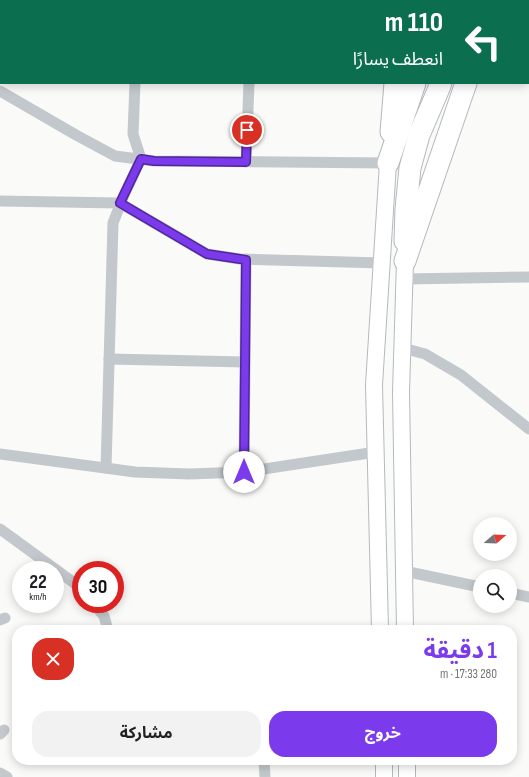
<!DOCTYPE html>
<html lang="ar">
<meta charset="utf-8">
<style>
:root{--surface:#fff;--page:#f2f2f2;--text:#202124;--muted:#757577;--accent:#7c3aed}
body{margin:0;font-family:"Sofia Sans Condensed","Noto Sans Arabic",sans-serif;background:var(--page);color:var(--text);direction:rtl;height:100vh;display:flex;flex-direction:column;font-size:15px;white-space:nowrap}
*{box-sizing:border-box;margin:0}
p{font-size:13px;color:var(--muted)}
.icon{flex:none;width:22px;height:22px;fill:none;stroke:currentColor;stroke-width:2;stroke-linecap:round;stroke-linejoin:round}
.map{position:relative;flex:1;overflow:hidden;direction:ltr}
.panel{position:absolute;left:12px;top:625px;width:505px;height:140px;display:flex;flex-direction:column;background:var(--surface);border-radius:16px;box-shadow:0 2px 10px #0003;direction:rtl}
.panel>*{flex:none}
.guide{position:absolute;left:0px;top:0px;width:529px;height:84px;box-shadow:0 2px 10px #0003;direction:rtl;background:#0b6e4f;color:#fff;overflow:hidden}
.needle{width:26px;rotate:71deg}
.tools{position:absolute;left:473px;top:517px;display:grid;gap:8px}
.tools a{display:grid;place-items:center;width:44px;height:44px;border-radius:50%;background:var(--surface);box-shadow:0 2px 10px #0003;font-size:20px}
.speed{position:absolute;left:12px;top:561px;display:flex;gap:8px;font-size:20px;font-weight:700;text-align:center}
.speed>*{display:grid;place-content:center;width:52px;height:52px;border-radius:50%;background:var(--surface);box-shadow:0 2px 10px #0003;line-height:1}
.speed small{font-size:10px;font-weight:400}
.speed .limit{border:6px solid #d22;background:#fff;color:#111}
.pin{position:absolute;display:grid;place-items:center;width:34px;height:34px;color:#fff;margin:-17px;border:2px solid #fff;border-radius:50%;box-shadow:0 1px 4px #0007}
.me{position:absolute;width:44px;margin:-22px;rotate:0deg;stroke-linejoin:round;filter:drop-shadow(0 0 3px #0008)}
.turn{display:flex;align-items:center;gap:14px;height:84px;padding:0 20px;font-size:18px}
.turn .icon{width:52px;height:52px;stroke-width:2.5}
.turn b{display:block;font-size:28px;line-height:34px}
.round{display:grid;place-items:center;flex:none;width:42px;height:42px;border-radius:16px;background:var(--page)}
.headline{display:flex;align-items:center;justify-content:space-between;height:68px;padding:0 20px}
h1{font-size:24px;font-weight:700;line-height:30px;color:var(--accent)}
.button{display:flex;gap:8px;margin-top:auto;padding:8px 20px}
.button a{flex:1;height:46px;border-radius:16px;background:var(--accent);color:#fff;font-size:16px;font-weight:700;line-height:46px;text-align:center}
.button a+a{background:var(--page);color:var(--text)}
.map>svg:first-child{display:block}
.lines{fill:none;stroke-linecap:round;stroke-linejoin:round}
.secondary-casing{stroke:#b3babf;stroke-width:18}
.highway-casing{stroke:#b4b9bd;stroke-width:23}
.street{stroke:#c3c8cc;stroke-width:11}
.secondary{stroke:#fff;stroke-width:16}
.highway{stroke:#fff;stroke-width:21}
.route-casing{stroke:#51269a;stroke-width:10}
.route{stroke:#7c3aed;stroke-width:7}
</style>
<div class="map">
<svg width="529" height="777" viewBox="0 0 529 777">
<rect width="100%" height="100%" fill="#fafaf8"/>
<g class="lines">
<g class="secondary-casing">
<g id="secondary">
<path d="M405,261l-4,131 4,238"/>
<path d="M380,630l-6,-245 14,-222"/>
<path d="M384,760v17"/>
<path d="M407,760v17"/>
</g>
</g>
<g class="highway-casing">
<g id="highway">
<path d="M400,1v-1"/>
<path d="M423,1l1,-1"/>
<path d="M461,1v-1"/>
<path d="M487,1v-1"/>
<path d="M391,132l4,-49"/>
<path d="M388,163l27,-80"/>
<path d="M405,241l1,-32 4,-41 9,-33 18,-42 4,-10"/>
<path d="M405,261l61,-178"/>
</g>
</g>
<g class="street">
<path d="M115,0l21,1"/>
<path d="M253,1v-1"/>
<path d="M0,91l76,44 39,21 39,5 234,2"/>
<path d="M246,162l3,-79"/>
<path d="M0,201l120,2 87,51 33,5 142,4"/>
<path d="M404,279l125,-2"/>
<path d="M403,348l22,6 36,21 68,54"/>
<path d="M109,359l136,3"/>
<path d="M0,454l135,18 54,2 55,-2 132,-20"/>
<path d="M106,468l7,-245 11,-28 17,-36 -8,-25 2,-51"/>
<path d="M244,472l2,-213"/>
<path d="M0,529l81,59"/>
<path d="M404,571l76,16"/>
<path d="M510,593l19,4"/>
<path d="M94,604l10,12 4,14"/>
<path d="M0,620l5,-2"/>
<path d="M0,734l4,-4"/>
<path d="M264,760l1,17"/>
<path d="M0,773l7,4"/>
</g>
<use href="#secondary" class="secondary"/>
<use href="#highway" class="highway"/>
</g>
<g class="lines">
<g class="route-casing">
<path id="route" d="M244,472l2,-212 -6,-1 -33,-5 -87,-51 21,-44 13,2 92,1 1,-32"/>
</g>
<use href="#route" class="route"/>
</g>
</svg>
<div class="tools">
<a><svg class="needle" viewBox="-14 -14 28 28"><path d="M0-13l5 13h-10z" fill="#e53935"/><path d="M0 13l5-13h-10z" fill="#757577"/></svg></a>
<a><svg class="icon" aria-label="search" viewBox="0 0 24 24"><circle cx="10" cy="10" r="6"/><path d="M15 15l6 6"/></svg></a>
</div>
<div class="speed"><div>22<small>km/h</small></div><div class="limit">30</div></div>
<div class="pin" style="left:247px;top:130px;background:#d93025"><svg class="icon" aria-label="arrive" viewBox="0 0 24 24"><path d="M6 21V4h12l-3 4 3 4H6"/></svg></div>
<svg class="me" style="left:244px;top:472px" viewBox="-20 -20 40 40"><circle r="19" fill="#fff"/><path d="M0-13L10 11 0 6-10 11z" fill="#7c3aed"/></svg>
<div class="guide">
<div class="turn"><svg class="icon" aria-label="left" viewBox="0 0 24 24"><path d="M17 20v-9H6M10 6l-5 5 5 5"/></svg><div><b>110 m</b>انعطف يسارًا</div></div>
</div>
<section class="panel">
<div class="headline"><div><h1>1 دقيقة</h1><p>280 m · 17:33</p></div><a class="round" style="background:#d93025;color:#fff"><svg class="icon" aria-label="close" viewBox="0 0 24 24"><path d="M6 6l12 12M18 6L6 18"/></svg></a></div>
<div class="button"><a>خروج</a><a>مشاركة</a></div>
</section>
</div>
